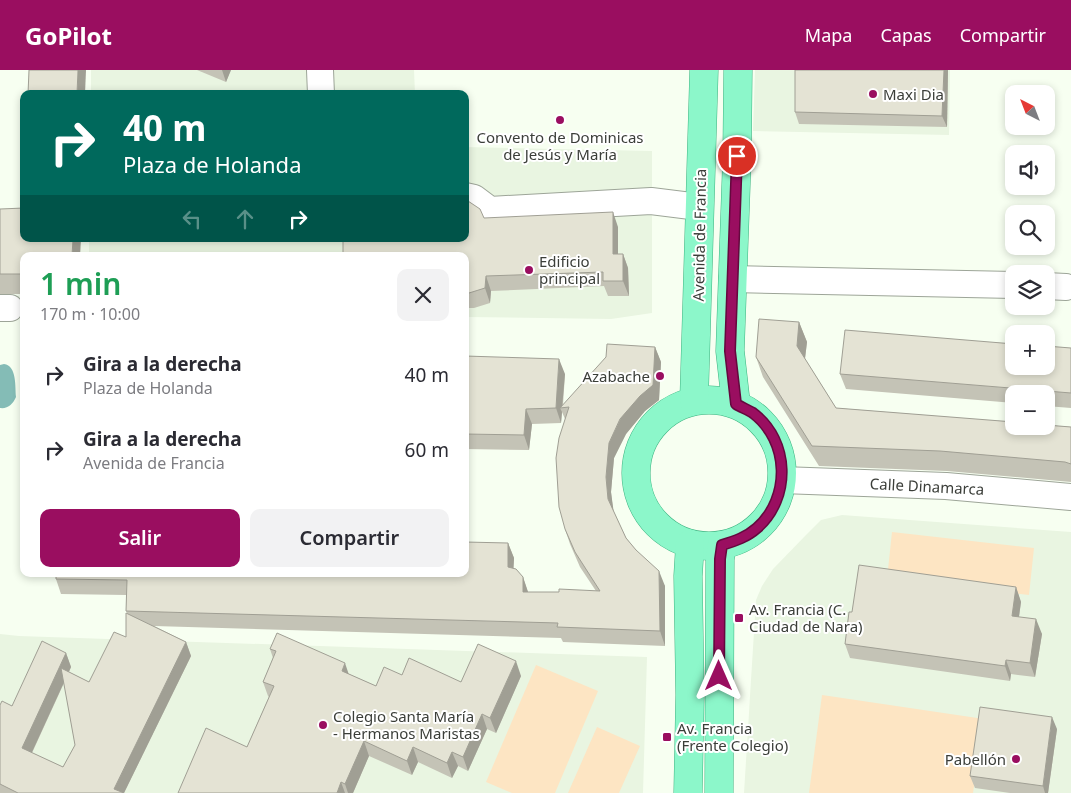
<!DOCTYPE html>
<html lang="es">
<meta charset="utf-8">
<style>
:root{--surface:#fff;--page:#f2f2f3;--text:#2b2b33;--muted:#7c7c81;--accent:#9a0e60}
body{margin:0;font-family:"Noto Sans",sans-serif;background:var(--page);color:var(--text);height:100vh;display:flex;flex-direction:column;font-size:19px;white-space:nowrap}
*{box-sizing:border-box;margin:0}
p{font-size:16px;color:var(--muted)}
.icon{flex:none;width:28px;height:28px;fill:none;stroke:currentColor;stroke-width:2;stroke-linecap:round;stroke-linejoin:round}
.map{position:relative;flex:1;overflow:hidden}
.drawer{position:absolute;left:20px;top:182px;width:449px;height:325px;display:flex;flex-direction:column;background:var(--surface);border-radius:10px;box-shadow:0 2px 8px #0003}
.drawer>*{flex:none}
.hud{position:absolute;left:20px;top:20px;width:449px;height:152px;border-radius:10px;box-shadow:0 2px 8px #0003;background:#00695c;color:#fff;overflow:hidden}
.needle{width:32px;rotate:318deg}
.controls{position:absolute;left:1005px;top:15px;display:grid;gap:10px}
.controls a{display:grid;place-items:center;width:50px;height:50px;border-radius:10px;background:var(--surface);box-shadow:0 2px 8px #0003;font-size:25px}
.pin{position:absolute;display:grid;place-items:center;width:42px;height:42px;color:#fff;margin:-21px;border:2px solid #fff;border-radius:50%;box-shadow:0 1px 5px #0007}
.me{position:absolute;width:55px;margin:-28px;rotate:0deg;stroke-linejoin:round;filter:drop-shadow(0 0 4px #0008)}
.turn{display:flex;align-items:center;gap:18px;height:105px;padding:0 20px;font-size:22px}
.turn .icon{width:65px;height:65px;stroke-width:2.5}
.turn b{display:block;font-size:35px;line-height:42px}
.lanes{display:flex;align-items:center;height:48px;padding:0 20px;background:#0003;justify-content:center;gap:25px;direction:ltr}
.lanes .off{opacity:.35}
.round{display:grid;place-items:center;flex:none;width:52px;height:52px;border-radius:10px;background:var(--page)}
.head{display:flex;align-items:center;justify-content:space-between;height:85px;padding:0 20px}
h1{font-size:30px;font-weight:600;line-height:38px;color:#1e9e55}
.action{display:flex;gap:10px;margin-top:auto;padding:10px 20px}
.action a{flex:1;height:58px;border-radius:10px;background:var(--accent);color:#fff;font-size:20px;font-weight:600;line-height:58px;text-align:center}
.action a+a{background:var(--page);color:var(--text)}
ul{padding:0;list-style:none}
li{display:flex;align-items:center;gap:15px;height:75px;padding:0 20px}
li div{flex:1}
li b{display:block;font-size:19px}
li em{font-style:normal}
header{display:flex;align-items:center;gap:30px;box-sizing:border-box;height:70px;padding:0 25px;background:var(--accent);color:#fff}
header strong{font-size:24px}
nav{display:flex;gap:28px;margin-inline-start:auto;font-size:18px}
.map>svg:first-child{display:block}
.built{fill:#e9f5e1}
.green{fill:#fde5c3}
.water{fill:#84bcb6}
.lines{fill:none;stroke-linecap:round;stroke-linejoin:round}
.minor-casing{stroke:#9da598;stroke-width:28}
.major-casing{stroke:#3eb380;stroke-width:29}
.minor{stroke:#fff;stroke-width:26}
.major{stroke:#8cf7ca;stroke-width:28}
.wall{fill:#c4c3b6;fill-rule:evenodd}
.shaded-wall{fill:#a09f94}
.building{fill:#e4e3d4;stroke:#a09f94}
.route-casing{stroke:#64093e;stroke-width:12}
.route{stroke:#9a0e60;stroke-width:9}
.poi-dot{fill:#9a0e60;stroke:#fff;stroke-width:2}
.labels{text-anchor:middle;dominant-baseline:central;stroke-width:4;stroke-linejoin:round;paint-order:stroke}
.poi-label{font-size:15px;fill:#3b3e39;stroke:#fff;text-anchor:start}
.street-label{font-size:15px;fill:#3b3e39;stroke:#fff}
</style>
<header>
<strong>GoPilot</strong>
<nav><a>Mapa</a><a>Capas</a><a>Compartir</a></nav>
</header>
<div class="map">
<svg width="1071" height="723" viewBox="0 0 1071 723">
<rect width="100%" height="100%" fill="#f7fff1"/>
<g class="built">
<path d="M91,0h323l1,24h-324z"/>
<path d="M755,0h195l-1,65 -196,-4z"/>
<path d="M465,77l187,4v162l-41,6 -146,-2v-61h-376v-17h376z"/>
<path d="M842,445l229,17v261h-327l12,-193 6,-14 11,-17 33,-34 15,-15z"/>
<path d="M0,564l19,2 628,21 -4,136h-643z"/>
</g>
<g class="green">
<path d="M892,462l142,16 -5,47 -142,-16z"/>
<path d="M536,595l62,26 -43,102h-43l-26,-11z"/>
<path d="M822,625l162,24 -11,74h-164z"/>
<path d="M597,657l43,19 -21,47h-51z"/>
</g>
<path class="water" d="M4,294c13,2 11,22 12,33 -3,7 -8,12 -16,11v-43z"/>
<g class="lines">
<g class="minor-casing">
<g id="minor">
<path d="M320,0l1,24"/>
<path d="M465,126l9,2 16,12 161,-9 48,6"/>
<path d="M732,209l282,6"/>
<path d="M1046,216l20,1"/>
<path d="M0,238h10"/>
<path d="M782,410l164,6 125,11"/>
</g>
</g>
<g class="major-casing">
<g id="major">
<circle cx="709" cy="403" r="73"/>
<path d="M694,331l10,-331"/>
<path d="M736,334l-6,-53 7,-194 1,-87"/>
<path d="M688,723l2,-98 -2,-119 2,-32"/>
<path d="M719,723l1,-234 2,-14"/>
</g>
</g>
<use href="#minor" class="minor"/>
<use href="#major" class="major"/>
</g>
<g class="wall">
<path d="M197,0h34l-5,12z"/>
<path d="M948,0l-1,57 -148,-3 -4,-12z"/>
<path d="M0,139l24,47v38h-24z"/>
<path d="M484,148l134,9v27h5l5,14 1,28h-21l-4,-10 -113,5 -1,12 -16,5h-9v-69z"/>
<path d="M799,252l8,20 -2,17 31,49 235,19v55l-124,-11 -128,-5 -56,-89 -7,-20z"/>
<path d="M655,277l6,15 -2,38 -14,11 -19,23 -12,24 -3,34 2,18 13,28 39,48v60l-102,-4 -2,-4 -407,-12 32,16 5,14 -67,137h-124v-88l12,1 54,-53 5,14 -2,5 20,10 37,-45 1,-24 -1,-2v-16l-65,-1 -5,-15 452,-36 6,15 -1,10 10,9 5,15h31l37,-1 -16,-24 -10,-23 -5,-15v-110l-3,-7 -1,11 -29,1 -3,26 -64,-1v-93l100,18 -2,31zM64,613l11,62 -12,22 -31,-14z"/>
<path d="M1071,278v60l-25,-2v-12h-32v9l-168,-14 -6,-15z"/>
<path d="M1016,517l5,15 -2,15 23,17 -7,43 -24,-3 -1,7 -160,-23 -5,-14 7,-32z"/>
<path d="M270,579l79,25 27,12 26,-11 59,7 60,-6 -25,57 -9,-4 -19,42 -10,-5 -6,12 -34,-16 -6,13 -43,-19 -16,37h-175l69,-46 22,-50 -1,-1 -5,-14 10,-24z"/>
<path d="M1057,659l-9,64h-38l-35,-5 -5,-12z"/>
</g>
<g class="shaded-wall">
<path d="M78,0h8l-1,24h-8z"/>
<path d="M222,0h9l-5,12z"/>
<path d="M944,0h4l-1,57 -5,-11z"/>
<path d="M613,142l5,15v41l-5,-14z"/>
<path d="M73,169h8l-1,17h-8z"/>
<path d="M623,184l5,14 1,28 -6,-15z"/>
<path d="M486,206l5,15 -1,12 -5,-15z"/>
<path d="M799,252l8,20 -3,24 -7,-20z"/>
<path d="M655,277l6,15 -2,38 -14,11 -19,23 -12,24 -3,34 3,22 -6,-15 -2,-22 3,-34z"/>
<path d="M559,289l6,15 -3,34h-2l2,4 -1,11 -5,-15z"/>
<path d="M526,339l6,15 -3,26 -5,-15z"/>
<path d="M508,473l6,15 -1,24 -5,-15z"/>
<path d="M659,501l6,15v60l-5,-15z"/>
<path d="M523,507l5,15h-5z"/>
<path d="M1016,517l5,15 -4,28 -5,-14z"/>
<path d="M1036,549l6,15 -7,43 -5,-14z"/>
<path d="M186,572l5,14 -67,137 -10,-4z"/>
<path d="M66,583l5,14 -44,96 -5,-15z"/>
<path d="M1006,590l5,14 -1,7 -5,-15z"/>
<path d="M516,591l5,15 -25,57 -6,-15z"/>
<path d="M345,593l5,15 -8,-7z"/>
<path d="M482,644l5,15 -19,42 -5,-14z"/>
<path d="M1052,647l5,12 -9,64h-3l-2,-7z"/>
<path d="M364,671l5,15 -16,37h-5l-3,-9z"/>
<path d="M413,677l5,15 -6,13 -5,-14z"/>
<path d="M452,682l6,14 -6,12 -5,-15z"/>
<path d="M341,712l4,11h-8z"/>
</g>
<g class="building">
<path d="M29,0h49l-1,24h-49z"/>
<path d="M795,0h149l-2,46 -147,-4z"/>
<path d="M465,129l15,10 4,9 129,-6v42h10v27h-20v-9l-117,4 -1,12 -16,5h-4v-37h-122v-17h122z"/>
<path d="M24,138v31h49l-1,17h-48v18h-24v-65z"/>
<path d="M759,249l40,3 -2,24 39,62 178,14v4h32v-1l25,2v37l-6,-2 -125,-11 -128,-5 -56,-89z"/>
<path d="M845,260l169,14v22h32v-20l25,2v45l-231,-19z"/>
<path d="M607,274l48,3 -2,38 -13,11 -20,23 -11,24 -3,34 2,22 18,39 10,12 23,21 1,60 -103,-4 1,-4 -432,-12 1,-31 -71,-1v-5h409v-32l43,1v24l8,2 7,8v15h36v-3l41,2 -25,-39 -10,-23 -6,-22 -3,-49 3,-20 10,-31 -9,1 46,-51z"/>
<path d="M465,286l94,3 -3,49 -30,1 -2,26 -59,-1z"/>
<path d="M859,495l157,22 -4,29 24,3 -6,44 -24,-3 -1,6 -160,-22 4,-32h3z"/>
<path d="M126,543l60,29 -72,147 10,4h-106l-18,-9v-79l2,-4 10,5 30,-65 24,12 -44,95 41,19 12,-22 -14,-77 28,14 25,-50 12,5z"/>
<path d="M277,563l68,30 -3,8 34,15 8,-19 18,8 7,-17 52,24 17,-38 38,17 -26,57 -8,-4 -19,43 -11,-5 -5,11 -34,-16 -6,14 -43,-20 -19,43 -4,-2 -4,11h-159l28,-65 41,19 27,-61 -11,-4 13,-31 -6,-2z"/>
<path d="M980,637l72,10 -9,69 -73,-10z"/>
</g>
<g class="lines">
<g class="route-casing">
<path id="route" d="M719,606l1,-117 2,-14c13,-4 25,-8 35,-17 34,-30 33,-87 -4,-115 -5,-3 -12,-6 -17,-9l-6,-53 7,-195"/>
</g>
<use href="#route" class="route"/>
</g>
<g class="poi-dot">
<circle cx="873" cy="24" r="5"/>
<circle cx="560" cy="50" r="5"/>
<circle cx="529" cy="200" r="5"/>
<circle cx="660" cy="306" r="5"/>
<rect x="734" y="543" width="10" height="10" rx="2.5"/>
<circle cx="323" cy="655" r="5"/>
<rect x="662" y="662" width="10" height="10" rx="2.5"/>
<circle cx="1016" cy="689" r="5"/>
</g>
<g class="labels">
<g class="poi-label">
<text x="883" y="24">Maxi Dia</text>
<text x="560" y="67" text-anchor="middle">Convento de Dominicas<tspan x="560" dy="17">de Jesús y María</tspan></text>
<text x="539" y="191">Edificio<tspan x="539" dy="17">principal</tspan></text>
<text x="650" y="306" text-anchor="end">Azabache</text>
<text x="749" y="539">Av. Francia (C.<tspan x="749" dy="17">Ciudad de Nara)</tspan></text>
<text x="333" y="646">Colegio Santa María<tspan x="333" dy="17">- Hermanos Maristas</tspan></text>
<text x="677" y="658">Av. Francia<tspan x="677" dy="17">(Frente Colegio)</tspan></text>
<text x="1006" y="689" text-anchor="end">Pabellón</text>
</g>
<g class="street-label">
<text transform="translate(699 165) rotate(-89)">Avenida de Francia</text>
<text transform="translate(927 416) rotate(3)">Calle Dinamarca</text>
</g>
</g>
</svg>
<div class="controls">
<a><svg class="needle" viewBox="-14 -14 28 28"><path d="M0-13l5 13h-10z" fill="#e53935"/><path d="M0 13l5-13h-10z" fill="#7c7c81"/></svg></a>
<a><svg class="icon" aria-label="sound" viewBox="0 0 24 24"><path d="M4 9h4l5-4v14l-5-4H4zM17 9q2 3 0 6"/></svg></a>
<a><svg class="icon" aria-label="search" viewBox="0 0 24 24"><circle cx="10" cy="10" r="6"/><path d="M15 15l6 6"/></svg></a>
<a><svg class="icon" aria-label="layers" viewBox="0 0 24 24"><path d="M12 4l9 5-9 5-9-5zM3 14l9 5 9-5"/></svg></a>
<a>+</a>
<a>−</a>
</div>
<div class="pin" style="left:737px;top:86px;background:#d93025"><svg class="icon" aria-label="arrive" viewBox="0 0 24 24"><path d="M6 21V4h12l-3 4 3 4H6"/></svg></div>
<svg class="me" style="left:719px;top:606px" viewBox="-20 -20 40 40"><path d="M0-17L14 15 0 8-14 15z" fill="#9a0e60" stroke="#fff" stroke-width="4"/></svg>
<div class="hud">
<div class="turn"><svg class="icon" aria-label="right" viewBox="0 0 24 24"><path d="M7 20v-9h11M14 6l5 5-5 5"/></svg><div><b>40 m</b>Plaza de Holanda</div></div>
<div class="lanes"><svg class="icon off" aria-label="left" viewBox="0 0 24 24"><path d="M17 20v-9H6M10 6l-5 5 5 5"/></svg><svg class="icon off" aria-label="ahead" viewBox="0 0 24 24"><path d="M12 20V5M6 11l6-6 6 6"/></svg><svg class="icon" aria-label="right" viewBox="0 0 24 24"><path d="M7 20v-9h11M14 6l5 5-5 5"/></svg></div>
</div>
<section class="drawer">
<div class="head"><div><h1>1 min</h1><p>170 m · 10:00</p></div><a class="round"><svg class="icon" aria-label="close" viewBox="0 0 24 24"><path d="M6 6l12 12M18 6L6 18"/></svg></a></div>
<ul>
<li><svg class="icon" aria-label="right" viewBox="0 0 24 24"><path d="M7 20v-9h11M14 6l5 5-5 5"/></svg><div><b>Gira a la derecha</b><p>Plaza de Holanda</p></div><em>40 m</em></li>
<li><svg class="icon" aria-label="right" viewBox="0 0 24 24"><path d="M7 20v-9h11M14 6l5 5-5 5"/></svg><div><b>Gira a la derecha</b><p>Avenida de Francia</p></div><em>60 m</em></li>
</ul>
<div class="action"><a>Salir</a><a>Compartir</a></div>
</section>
</div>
